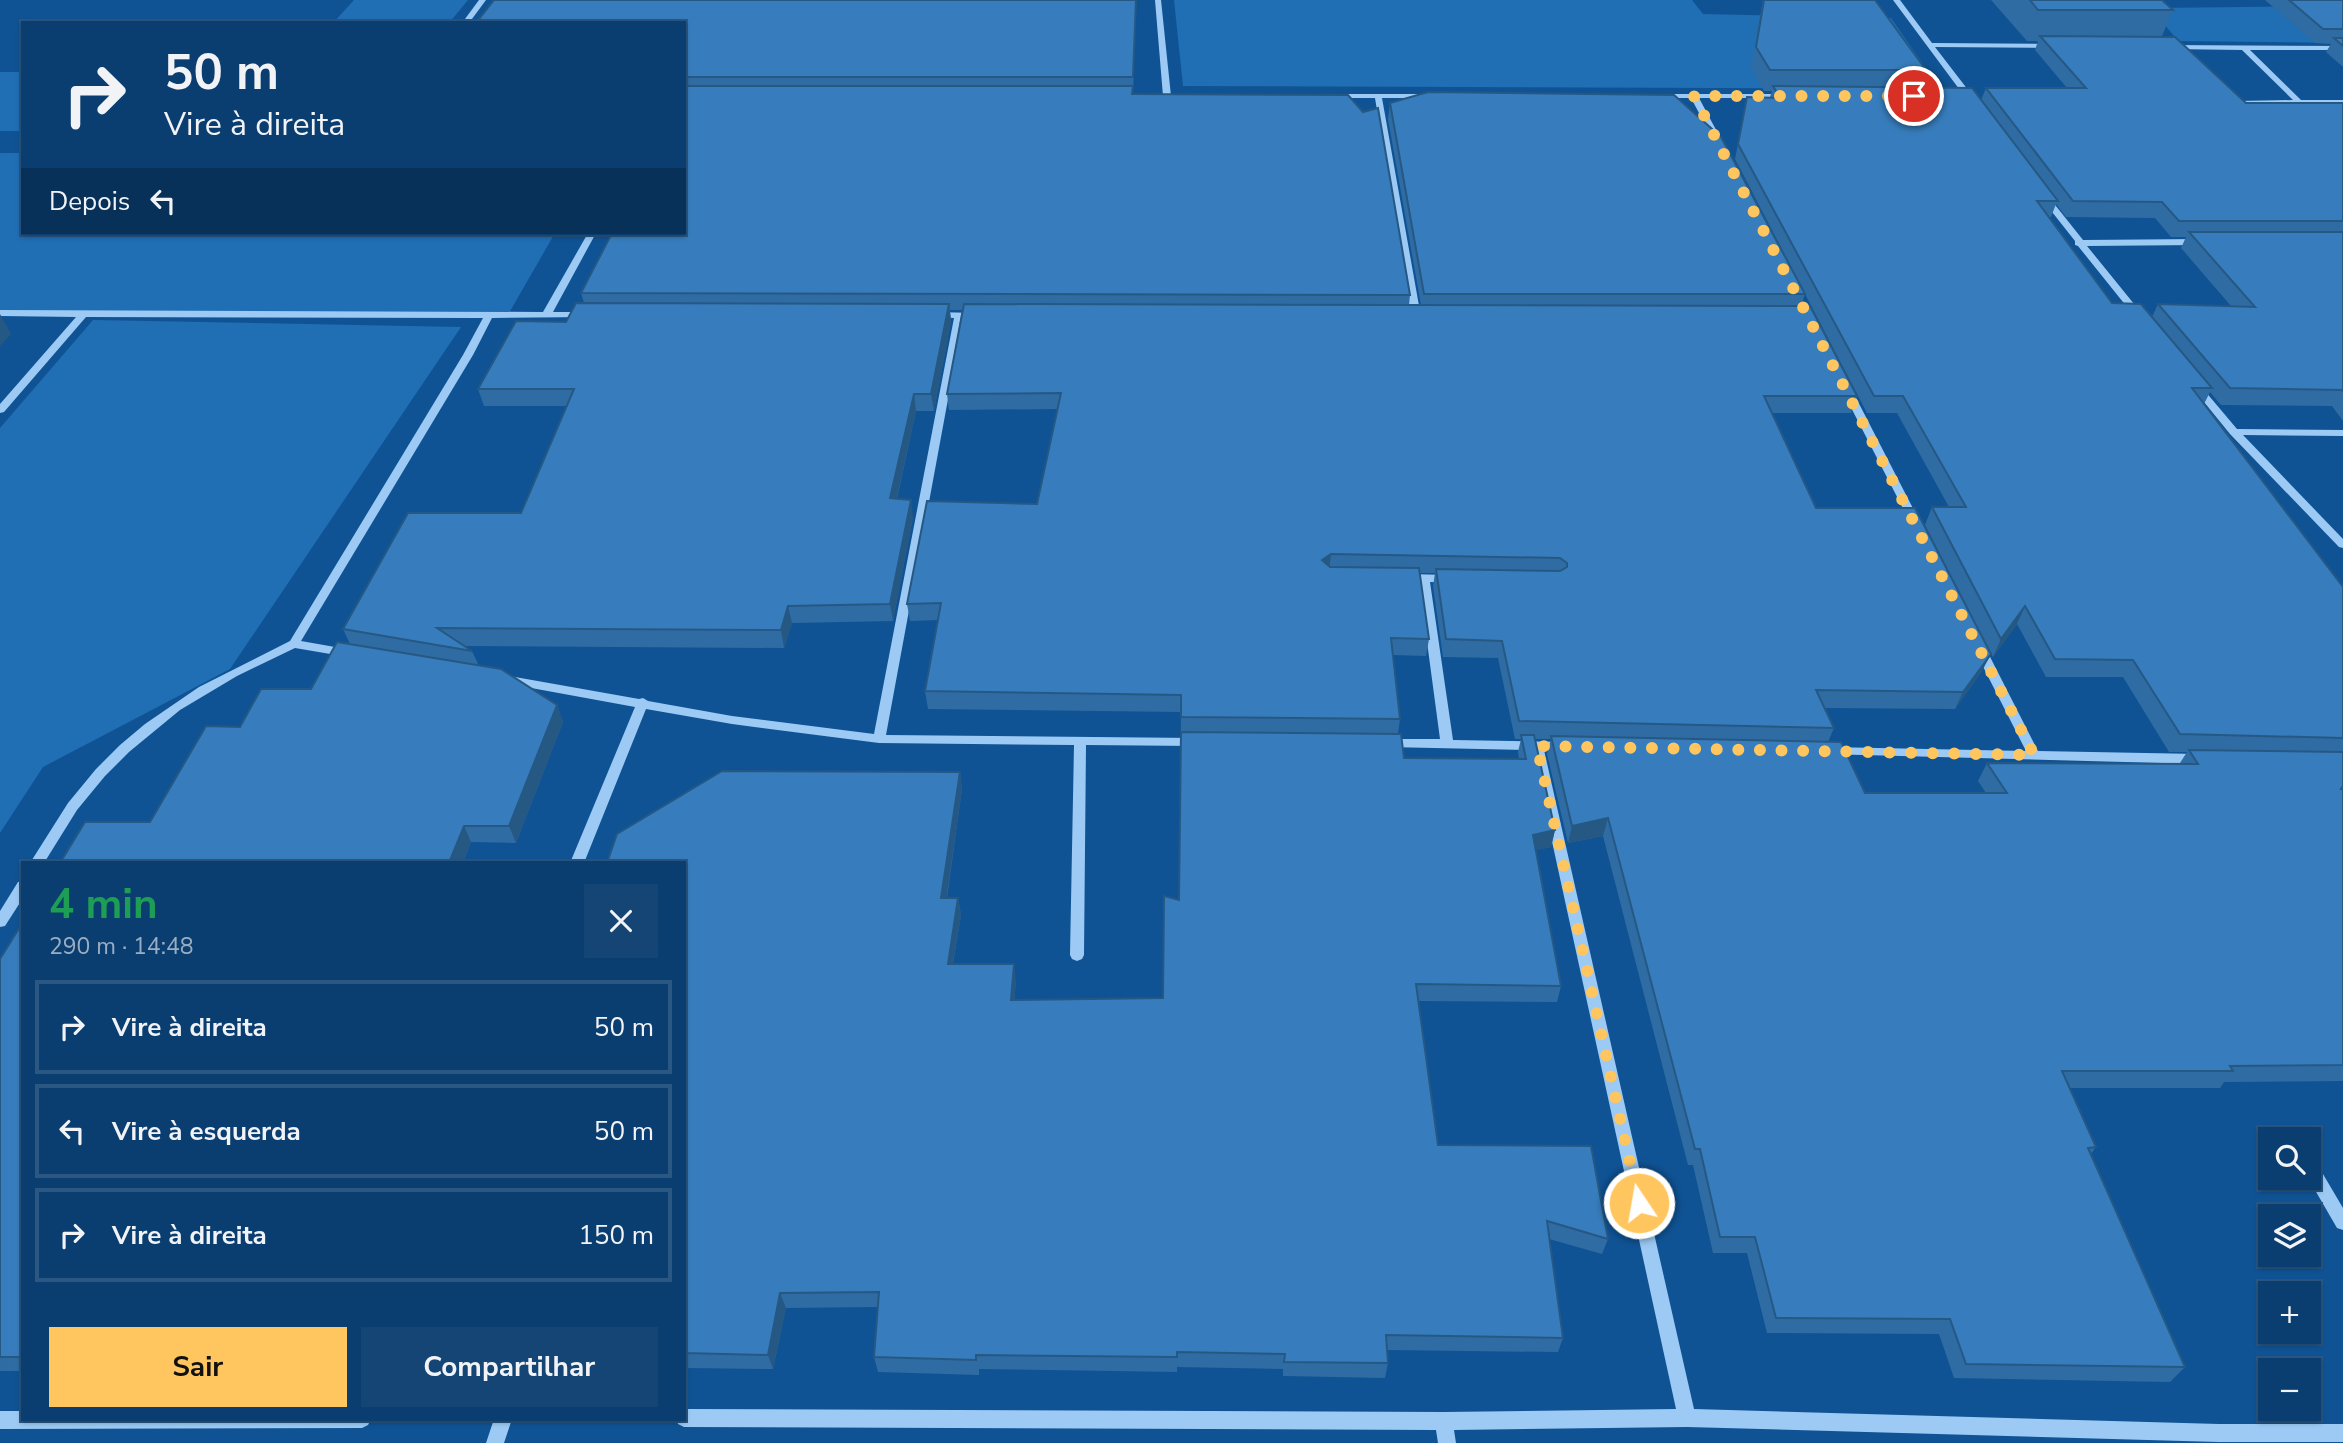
<!DOCTYPE html>
<html lang="pt">
<meta charset="utf-8">
<style>
:root{--surface:#0b3e70;--page:#144575;--text:#f1f3f6;--muted:#9aaec3;--line:#2b5783;--accent:#ffc65f}
body{margin:0;font-family:"Nunito Sans",sans-serif;background:var(--page);color:var(--text);height:100vh;display:flex;flex-direction:column;font-size:26px;white-space:nowrap}
*{box-sizing:border-box;margin:0}
p{font-size:23px;color:var(--muted)}
.icon{flex:none;width:38px;height:38px;fill:none;stroke:currentColor;stroke-width:2;stroke-linecap:round;stroke-linejoin:round}
.map{position:relative;flex:1;overflow:hidden}
.details{position:absolute;left:21px;top:861px;width:665px;height:560px;display:flex;flex-direction:column;background:var(--surface);border-radius:0px;box-shadow:0 2px 5px #0004,0 0 0 2px var(--line)}
.details>*{flex:none}
.hud{position:absolute;left:21px;top:21px;width:665px;height:214px;border-radius:0px;box-shadow:0 2px 5px #0004,0 0 0 2px var(--line);background:#0b3e70;color:var(--text);overflow:hidden}
.fabs{position:absolute;left:2258px;top:1127px;display:grid;gap:14px}
.fabs a{display:grid;place-items:center;width:63px;height:63px;border-radius:0px;background:var(--surface);box-shadow:0 2px 5px #0004,0 0 0 2px var(--line);font-size:35px}
.pin{position:absolute;display:grid;place-items:center;width:60px;height:60px;color:#fff;margin:-30px;border:4px solid #fff;border-radius:50%;box-shadow:0 2px 7px #0007}
.me{position:absolute;width:77px;margin:-38px;rotate:348deg;stroke-linejoin:round;filter:drop-shadow(0 0 5px #0008)}
.turn{display:flex;align-items:center;gap:24px;height:147px;padding:0 28px;font-size:32px}
.turn .icon{width:91px;height:91px;stroke-width:2.5}
.turn b{display:block;font-size:49px;line-height:60px}
.then{display:flex;align-items:center;height:66px;padding:0 28px;background:#0003;gap:14px;font-size:26px}
.round{display:grid;place-items:center;flex:none;width:74px;height:74px;border-radius:0px;background:var(--page)}
.summary{display:flex;align-items:center;justify-content:space-between;height:119px;padding:0 28px}
h1{font-size:42px;font-weight:700;line-height:52px;color:#1e9e55}
.primary-button{display:flex;gap:14px;margin-top:auto;padding:14px 28px}
.primary-button a{flex:1;height:80px;border-radius:0px;background:var(--accent);color:#111;font-size:28px;font-weight:700;line-height:80px;text-align:center}
.primary-button a+a{background:var(--page);color:var(--text)}
ul{padding:0;list-style:none}
li{display:flex;align-items:center;gap:21px;height:94px;margin:0 14px 10px;padding:0 14px;border:4px solid var(--line);border-radius:0px}
li div{flex:1}
li b{display:block;font-size:26px}
li em{font-style:normal}
.map>svg:first-child{display:block}
.green{fill:#206eb4}
.lines{fill:none;stroke-linecap:round;stroke-linejoin:round}
.minor{fill:#9ccaf4;fill-rule:evenodd}
.wall{fill:#2f6ca3;fill-rule:evenodd}
.shaded-wall{fill:#265884}
.building{fill:#377dbd;stroke:#265884;stroke-width:2}
.route{stroke:#ffc65f;stroke-width:12;stroke-dasharray:0 21.6}
</style>
<div class="map">
<svg width="2343" height="1443" viewBox="0 0 2343 1443">
<rect width="100%" height="100%" fill="#0f5395"/>
<g class="green">
<path d="M354,0h114l-19,23h-116z"/>
<path d="M1174,0h518l11,14 188,4 49,71 -757,-3z"/>
<path d="M2343,6v37l-165,-2 -27,-33z"/>
<rect x="0" y="72" width="23" height="59"/>
<path d="M0,153h23v80h532l-46,80 -509,3z"/>
<path d="M93,320l368,7 -231,342 -187,98 -43,66v-405z"/>
</g>
<g class="lines">
<g class="minor">
<path d="M479,0h7l-17,23h-7z"/>
<path d="M1155,0h6l10,96 -4,2 -4,-2z"/>
<path d="M1893,0h7l32,43 118,1 4,2 -4,2 -115,-1 40,52 -7,2z"/>
<path d="M2167,45l176,1v4h-93l51,50h42v4l-108,1 -1,-2 4,-2 55,-1 -51,-50 -72,-1h-3z"/>
<path d="M1329,94h100l4,2 -4,2h-47l39,219 -2,2 -3,1 -5,-3 -36,-219h-43l-4,-2z"/>
<path d="M1658,94h128l4,2 -4,2h-87l23,43 -4,2 -4,-2 -23,-43h-30l-4,-2z"/>
<path d="M2042,196h6l35,44 116,-1 4,3 -4,3 -112,1 56,69 -5,3 -3,-1 -57,-71 -3,-1v-4l-34,-43z"/>
<path d="M588,233h8l-43,79h33l3,1v4l-97,1 -19,37 -172,286 51,9 2,3 -2,3 -4,1 -53,-9 -58,28 -57,34 -51,42 -24,24 -28,34 -33,53h-14l38,-60 28,-34 24,-24 25,-21 54,-37 91,-46 173,-286 20,-37 -397,-1 -82,95 -4,1v-9l76,-87 -76,-1v-6l543,2z"/>
<path d="M933,312l45,1 5,3 -5,3 -15,-1 -77,417 309,3 6,4 -6,4 -109,-1 -2,210 -2,4 -5,2 -5,-2 -2,-4 4,-210 -195,-2 -147,-19 -86,-15 -62,154h-14l65,-156 -131,-24 -6,-4 6,-4 135,24 4,-1 5,3 84,15 142,18 80,-416 -24,-1v-4z"/>
<path d="M2196,383l3,1 38,45 106,1v6l-100,-1 100,104v9l-4,-1 -109,-113 -39,-48z"/>
<path d="M1848,389l5,3 67,130 -1,2 -4,1 -5,-3 -67,-130z"/>
<path d="M1406,574l45,1 6,4 -6,4 -21,-1 23,158 113,2 6,4 -6,4h-22l150,659 525,15h124v18h-124l-532,-15 -233,3 2,13h-18l-2,-13 -752,-3 -6,-3 -2,-5h8v-10l760,3 232,-3 -144,-659 -144,-3 -6,-4 6,-4h52l-21,-157 -17,-1 -2,-3z"/>
<path d="M1979,643l6,4 53,104 161,3 6,5 -6,5 -374,-10 -2,-3 2,-3 4,-1 197,4 -53,-104z"/>
<path d="M23,881v17l-18,28 -5,1v-16l18,-29z"/>
<path d="M2314,1167l6,2 23,39v22l-6,-2 -29,-50v-9z"/>
<path d="M0,1411h23v8h348l-3,6 -6,3 -362,1z"/>
<path d="M494,1419h18l-8,24h-18z"/>
</g>
</g>
<g class="wall">
<path d="M494,0h642l-3,94 277,201 -1,10h12l-33,-186 2,-16 410,181 -65,-125 12,-62h23l2,-6h-8l-13,-23 12,-68h112l51,70 -6,17 61,13 5,-12h81l-32,-38 3,-9h-11l-36,-41h171l11,10 -11,26 84,67h97v318l-11,-15 -111,-1 -11,-13 -6,12 139,183v200l-1,2h1v292l-119,1 -4,6h-151l27,59 -5,7 94,213 -15,15 -216,-4 -15,-44 -172,-1 -20,-80h-34l-20,-88h-5l-85,-329 -35,7 -21,-89 4,-15h-16l20,91 -4,17 -15,3 25,136 -4,16 -139,-1 20,144 170,94 -6,15 -53,-15 14,99 -5,14 -171,-2 1,13 -3,15 -102,-2v-7l-106,-2v5l-198,-3v6l-101,-3 -4,-15 4,-50 -92,1 -13,61 -89,-1v-505l276,-91 2,17 -15,109h11l3,17 -8,49 63,17 -2,19 149,-2 16,-98 2,-188 -253,-3 -3,-18 13,-71 -28,1 -3,-17 130,-100 21,-95 -109,1 -2,-16 15,-84h-12l1,11 -17,90h-18l-19,88 16,18 -20,104 -101,2 -8,25 -320,-2 8,5 7,15 78,39 6,17 -47,121 -45,-1 -8,21h-403l90,-41 90,-95 71,-38 39,-45 -7,-15 178,-116 46,-107h-83l-6,-17 88,-67 18,-19 -3,-10 103,-60v-210zM2056,204l10,13 89,1 16,19h15l-5,11 50,58 -73,-2 -6,13 -40,-14 -63,-86h2zM1805,294l62,119h30l52,94h-17l-7,18 68,132 24,-33 29,53h77l46,75h18l-7,11h-193l-9,18 8,12h-121l-37,-51 6,-14 -10,-20 131,1 27,-38 -166,-163 -44,-95h79l6,-17 -56,-90zM1420,573h15l-2,13 10,71 55,1 17,81h6l-3,13 1,7 -115,-1 -6,-24 2,-15 -7,-64 33,1 3,-17z"/>
<path d="M2265,0h78v67l-17,-15 5,-8 -16,-1z"/>
<path d="M23,922v449h-23v-412z"/>
</g>
<g class="shaded-wall">
<path d="M949,304l2,17 -17,90 -3,-17z"/>
<path d="M0,314l11,20 -11,12z"/>
<path d="M914,394l2,17 -23,104 -3,-17z"/>
<path d="M911,500l2,17 -20,104 -3,-17z"/>
<path d="M1331,554l-2,17 -7,-11z"/>
<path d="M788,606l4,17 -8,25 -3,-18z"/>
<path d="M2025,606l-8,18 -24,33 8,-18z"/>
<path d="M1991,654l-9,17 -27,38 8,-17z"/>
<path d="M557,705l6,17 -47,121 -7,-17z"/>
<path d="M960,772l2,17 -18,126 -3,-17z"/>
<path d="M1608,818l-5,18 -35,7 4,-17z"/>
<path d="M464,826l7,16 -8,21h-14z"/>
<path d="M1555,830l-4,17 -22,5 4,-17z"/>
<path d="M958,898l3,17 -11,65 -2,-16z"/>
<path d="M1014,964l2,17 -3,36 -2,-17z"/>
<path d="M780,1293l6,15 -13,61 -5,-14z"/>
</g>
<g class="building">
<path d="M494,0h642l-3,77h-449v-54h-208z"/>
<path d="M1764,0h111l51,70h-156l-14,-23z"/>
<path d="M2030,0h132l11,10h-135z"/>
<path d="M2289,0h54v29h-20z"/>
<path d="M2040,36l135,1 71,66h97v118h-164l-17,-19 -89,-1 -87,-113h100z"/>
<path d="M2334,38h9v8z"/>
<path d="M684,86h449l-1,8 216,1 15,17 15,-4 32,187 -829,-2 31,-60h72z"/>
<path d="M1773,86l199,2 86,113h-21l75,102 29,1 71,84h-20l151,199v151l-163,-4 -47,-74 -78,-1 -30,-53 -24,33 -69,-132h34l-63,-111h-29l-136,-252 9,-47 33,1z"/>
<path d="M1428,92l246,3 47,42 84,157h-381l-34,-191z"/>
<path d="M2189,232h154v159l-1,-1 -112,-2 -72,-84 97,3z"/>
<path d="M576,303l373,1 -18,90h-17l-24,104 21,2 -21,104 -102,2 -7,24 -344,-2 35,23 -129,-22 65,-116h113l53,-124h-96l38,-68 50,1z"/>
<path d="M964,304l846,2 47,90h-93l52,112h99l76,146 -28,38 -147,-2 18,38 -315,-7 -17,-80 -56,-2 -10,-70 124,2 7,-4v-4l-7,-5 -229,-4 -9,6 8,7 89,1 10,71 -38,-1 9,81 -219,-2v-22l-256,-4 16,-88 -34,1 20,-103 110,3 24,-111 -114,1z"/>
<path d="M337,642l164,27 56,36 -48,121h-45l-15,37h-389l25,-41h65l56,-96 34,1 21,-38h50z"/>
<path d="M1181,732l220,2 3,24 122,1 -5,-24h13l21,95 -22,5 28,151 -145,-2 22,161 153,1 17,93 -61,-18 16,117 -177,-3 2,28 -104,-1 1,-8 -108,-2v5l-201,-2v5l-102,-3 5,-65 -99,1 -12,62 -84,-2v-490h-77l10,-29 105,-63 238,1 -19,126h17l-10,66h66l-3,36 152,-2 1,-102 15,4z"/>
<path d="M1551,736l290,6 24,51h142l-20,-30 211,1 -9,-14 154,2v34l-2,3h2v276l-113,1 3,5h-171l34,76 -8,1 97,219 -219,-3 -16,-45 -174,-1 -21,-81h-35l-20,-88h-5l-87,-331 -36,8z"/>
<path d="M23,922v435h-23v-398z"/>
</g>
<g class="lines">
<path class="route" d="M1639,1203l-102,-457 497,9 -340,-659h220"/>
</g>
</svg>
<div class="fabs">
<a><svg class="icon" aria-label="search" viewBox="0 0 24 24"><circle cx="10" cy="10" r="6"/><path d="M15 15l6 6"/></svg></a>
<a><svg class="icon" aria-label="layers" viewBox="0 0 24 24"><path d="M12 4l9 5-9 5-9-5zM3 14l9 5 9-5"/></svg></a>
<a>+</a>
<a>−</a>
</div>
<div class="pin" style="left:1914px;top:96px;background:#d93025"><svg class="icon" aria-label="arrive" viewBox="0 0 24 24"><path d="M6 21V4h12l-3 4 3 4H6"/></svg></div>
<svg class="me" style="left:1639px;top:1203px" viewBox="-20 -20 40 40"><circle r="17" fill="#ffc65f" stroke="#fff" stroke-width="3"/><path d="M0-11L8 9 0 5-8 9z" fill="#fff"/></svg>
<div class="hud">
<div class="turn"><svg class="icon" aria-label="right" viewBox="0 0 24 24"><path d="M7 20v-9h11M14 6l5 5-5 5"/></svg><div><b>50 m</b>Vire à direita</div></div>
<div class="then">Depois<svg class="icon" aria-label="left" viewBox="0 0 24 24"><path d="M17 20v-9H6M10 6l-5 5 5 5"/></svg></div>
</div>
<section class="details">
<div class="summary"><div><h1>4 min</h1><p>290 m · 14:48</p></div><a class="round"><svg class="icon" aria-label="close" viewBox="0 0 24 24"><path d="M6 6l12 12M18 6L6 18"/></svg></a></div>
<ul>
<li><svg class="icon" aria-label="right" viewBox="0 0 24 24"><path d="M7 20v-9h11M14 6l5 5-5 5"/></svg><div><b>Vire à direita</b></div><em>50 m</em></li>
<li><svg class="icon" aria-label="left" viewBox="0 0 24 24"><path d="M17 20v-9H6M10 6l-5 5 5 5"/></svg><div><b>Vire à esquerda</b></div><em>50 m</em></li>
<li><svg class="icon" aria-label="right" viewBox="0 0 24 24"><path d="M7 20v-9h11M14 6l5 5-5 5"/></svg><div><b>Vire à direita</b></div><em>150 m</em></li>
</ul>
<div class="primary-button"><a>Sair</a><a>Compartilhar</a></div>
</section>
</div>
